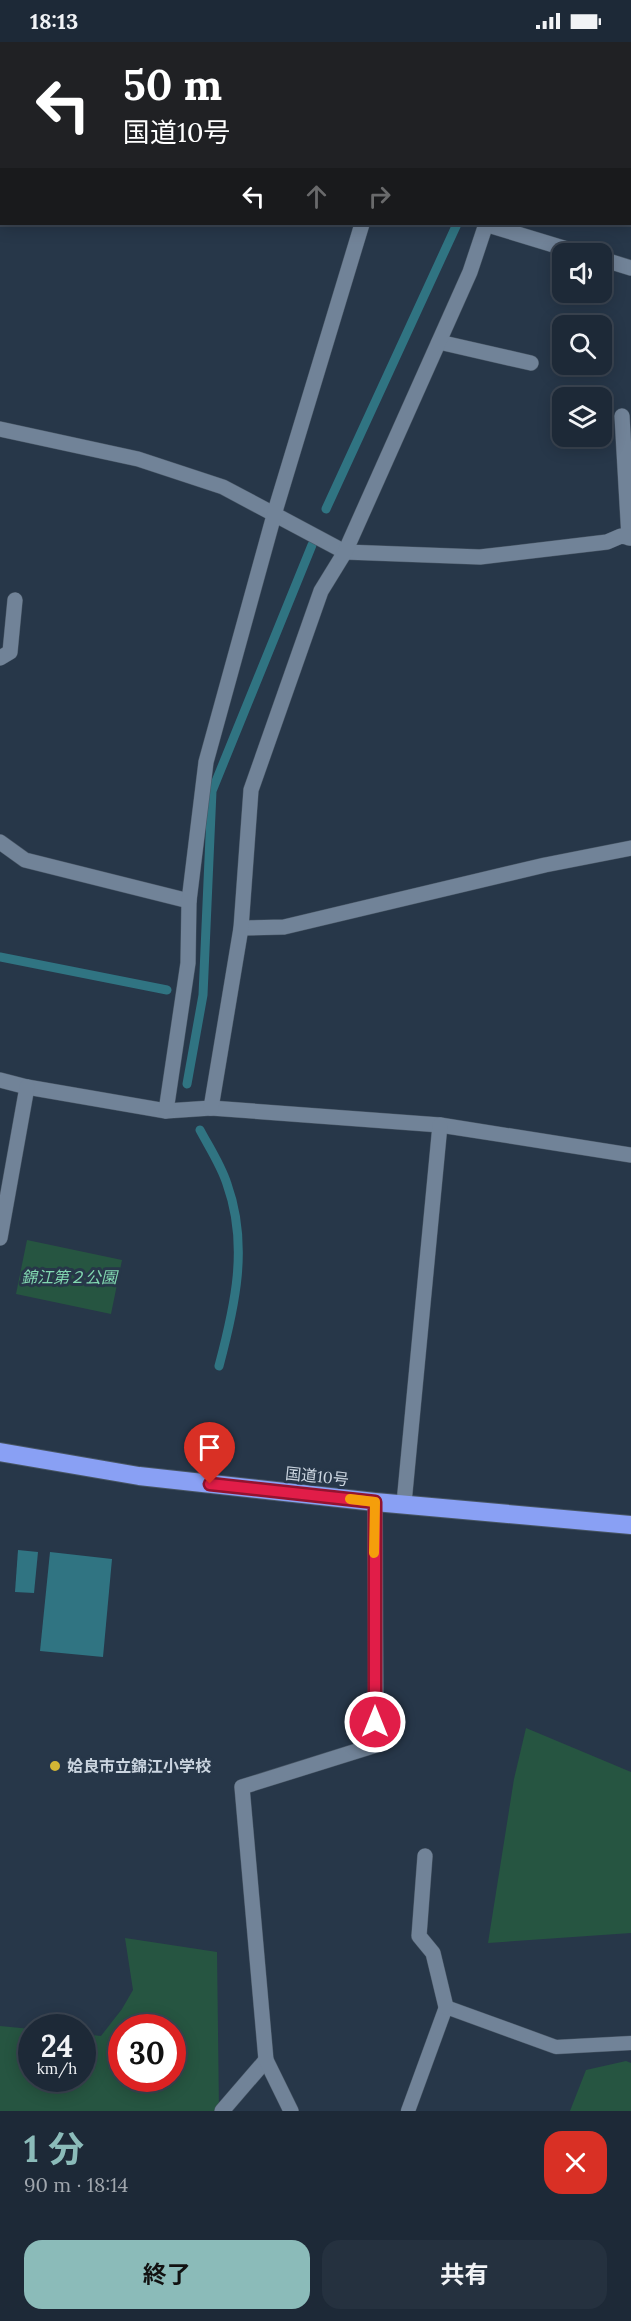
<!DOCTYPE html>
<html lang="ja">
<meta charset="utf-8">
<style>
:root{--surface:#1d2937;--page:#25313f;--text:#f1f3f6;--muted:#a0a6ad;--line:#3b4552;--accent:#8bbbb9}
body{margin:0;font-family:Lora,"Noto Sans JP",serif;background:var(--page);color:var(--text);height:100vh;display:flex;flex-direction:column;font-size:22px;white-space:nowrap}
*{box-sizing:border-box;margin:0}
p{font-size:20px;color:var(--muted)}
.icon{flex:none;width:33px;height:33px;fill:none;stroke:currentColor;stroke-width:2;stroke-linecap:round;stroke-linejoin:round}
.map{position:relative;height:2069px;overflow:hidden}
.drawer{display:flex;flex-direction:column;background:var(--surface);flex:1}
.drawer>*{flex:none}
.hud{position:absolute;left:0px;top:0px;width:632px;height:183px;box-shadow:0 3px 15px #0003,0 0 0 2px var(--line);background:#202124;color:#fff;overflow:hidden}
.fabs{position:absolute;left:552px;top:201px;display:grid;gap:12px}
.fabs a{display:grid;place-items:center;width:60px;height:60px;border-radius:12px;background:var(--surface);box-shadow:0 3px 15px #0003,0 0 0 2px var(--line);font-size:30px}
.speed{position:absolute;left:18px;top:1972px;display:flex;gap:12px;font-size:30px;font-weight:700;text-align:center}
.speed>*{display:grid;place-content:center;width:78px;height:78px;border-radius:50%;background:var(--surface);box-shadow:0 3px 15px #0003,0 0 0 2px var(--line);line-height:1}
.speed small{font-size:15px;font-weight:400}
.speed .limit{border:9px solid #d22;background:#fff;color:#111}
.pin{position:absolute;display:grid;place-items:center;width:51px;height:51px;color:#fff;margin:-62px -26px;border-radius:50% 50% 50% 0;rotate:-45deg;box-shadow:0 0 6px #0007}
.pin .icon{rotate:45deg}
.me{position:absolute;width:66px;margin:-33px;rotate:0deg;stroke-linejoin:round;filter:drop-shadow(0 0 4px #0008)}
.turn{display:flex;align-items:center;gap:21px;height:126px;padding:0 24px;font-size:27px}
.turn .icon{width:78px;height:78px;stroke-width:2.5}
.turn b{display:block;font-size:42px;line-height:51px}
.lanes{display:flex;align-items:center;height:57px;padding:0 24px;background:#0003;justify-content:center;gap:30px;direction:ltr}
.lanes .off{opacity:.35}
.round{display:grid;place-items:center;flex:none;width:63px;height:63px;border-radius:18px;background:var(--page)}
.overview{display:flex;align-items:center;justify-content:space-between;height:102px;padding:0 24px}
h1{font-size:36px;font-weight:700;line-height:45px;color:var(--accent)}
.button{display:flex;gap:12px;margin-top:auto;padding:12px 24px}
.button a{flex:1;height:69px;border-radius:18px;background:var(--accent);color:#111;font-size:24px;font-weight:700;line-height:69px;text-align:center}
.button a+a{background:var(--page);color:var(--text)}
.status{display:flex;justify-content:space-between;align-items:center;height:42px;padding:0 30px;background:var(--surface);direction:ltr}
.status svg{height:16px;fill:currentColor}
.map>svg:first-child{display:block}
.green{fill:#265541;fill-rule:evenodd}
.water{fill:#307482}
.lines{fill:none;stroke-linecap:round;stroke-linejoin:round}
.stream{stroke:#307482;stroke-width:9}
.lane-casing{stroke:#475564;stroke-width:15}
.street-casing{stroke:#475564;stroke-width:16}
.highway-casing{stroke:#475564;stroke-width:20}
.lane{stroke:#718398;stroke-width:14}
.street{stroke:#718398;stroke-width:15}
.highway{stroke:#89a0f4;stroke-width:18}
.route-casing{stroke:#92132f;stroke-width:15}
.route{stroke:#e11d48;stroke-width:10}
.slow{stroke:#f59e0b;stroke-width:10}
.poi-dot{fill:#d3b635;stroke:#273749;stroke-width:2}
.labels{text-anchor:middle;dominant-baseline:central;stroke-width:6;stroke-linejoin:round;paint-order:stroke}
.park-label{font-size:16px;font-style:italic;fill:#82d8b1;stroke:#273749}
.street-label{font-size:16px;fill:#cad4df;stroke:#273749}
.poi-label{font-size:16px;font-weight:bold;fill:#cad4df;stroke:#273749;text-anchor:start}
</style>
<div class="status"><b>18:13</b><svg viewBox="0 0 49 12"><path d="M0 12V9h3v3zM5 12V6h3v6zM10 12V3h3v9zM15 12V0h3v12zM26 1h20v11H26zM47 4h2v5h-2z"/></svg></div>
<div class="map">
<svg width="631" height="2069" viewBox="0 0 631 2069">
<rect width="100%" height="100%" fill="#273749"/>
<g class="green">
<path d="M27,1198l95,20 -11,54 -95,-20z"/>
<path d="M526,1686l105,44v161l-143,10 26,-164z"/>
<path d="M125,1896l92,14 2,159h-219v-85l31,3 1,50h50l1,-45 18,2 21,-27 11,-19zM122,1986h50v51h-50z"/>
<path d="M626,2019l5,2v48h-61l16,-41z"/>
</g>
<g class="water">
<path d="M18,1508l20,2 -4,41 -19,-1z"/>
<path d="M50,1510l62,7 -9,98 -63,-6z"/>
</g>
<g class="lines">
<g class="stream">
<path d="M540,2l1,-2"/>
<path d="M326,467l131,-285"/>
<path d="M0,915l167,33"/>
<path d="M187,1042l16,-89 9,-204 100,-246"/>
<path d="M200,1088c9,17 21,35 27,54 22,61 8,122 -8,182"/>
</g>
<g class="lane-casing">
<path id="lane" d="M408,2069l38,-104 110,40 75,-4"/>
</g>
<g class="street-casing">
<g id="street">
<path d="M268,2l1,-2"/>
<path d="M427,2l1,-2"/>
<path d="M564,2v-2"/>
<path d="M485,182l98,30"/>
<path d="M602,217l29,9"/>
<path d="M439,300l92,21"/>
<path d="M622,374l7,122"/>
<path d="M0,387l138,30 85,28 122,65 135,5 127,-15 14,-6 10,2"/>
<path d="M0,616l10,-6 5,-52"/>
<path d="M0,800l25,18 164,41"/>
<path d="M241,886l43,-1 261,-62 86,-17"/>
<path d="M0,1038l27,7 139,24 45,-3 229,17 191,30"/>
<path d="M211,1066l30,-180 10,-138 70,-199 24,-39 125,-280 16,-48"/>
<path d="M166,1069l22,-148 1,-62 17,-139 70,-254 86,-284"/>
<path d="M0,1196l27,-151"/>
<path d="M404,1461l36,-378"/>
<path d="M425,1814l-6,80 14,17 13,54"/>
<path d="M222,2069l44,-51"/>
<path d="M291,2069l-25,-51 -24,-273 134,-42 -1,-243"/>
</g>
</g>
<g class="highway-casing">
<path id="highway" d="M0,1410l139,24 236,26 256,23"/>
</g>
<use href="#lane" class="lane"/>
<use href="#street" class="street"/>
<use href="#highway" class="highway"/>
</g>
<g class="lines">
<g class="route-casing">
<path id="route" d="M210,1442l165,18v220"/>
</g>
<use href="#route" class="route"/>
<path class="slow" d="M350,1457l25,3 -1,51"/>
</g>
<circle class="poi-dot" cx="55" cy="1724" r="6"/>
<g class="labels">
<g class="park-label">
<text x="69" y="1235">錦江第２公園</text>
</g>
<g class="street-label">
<text transform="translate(317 1434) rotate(6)">国道10号</text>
</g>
<g class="poi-label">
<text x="67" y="1724">姶良市立錦江小学校</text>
</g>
</g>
</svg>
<div class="fabs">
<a><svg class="icon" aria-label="sound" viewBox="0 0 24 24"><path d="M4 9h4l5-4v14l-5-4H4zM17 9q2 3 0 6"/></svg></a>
<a><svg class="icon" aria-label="search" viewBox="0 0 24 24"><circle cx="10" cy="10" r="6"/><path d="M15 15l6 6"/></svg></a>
<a><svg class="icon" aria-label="layers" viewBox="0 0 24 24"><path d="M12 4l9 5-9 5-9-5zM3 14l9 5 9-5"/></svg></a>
</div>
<div class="speed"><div>24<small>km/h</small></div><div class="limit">30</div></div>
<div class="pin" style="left:210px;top:1442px;background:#d93025"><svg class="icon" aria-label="arrive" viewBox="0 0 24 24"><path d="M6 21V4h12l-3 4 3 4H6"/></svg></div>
<svg class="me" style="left:375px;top:1680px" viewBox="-20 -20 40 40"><circle r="17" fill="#e11d48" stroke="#fff" stroke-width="3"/><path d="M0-11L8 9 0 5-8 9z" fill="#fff"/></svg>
<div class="hud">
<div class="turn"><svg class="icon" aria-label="left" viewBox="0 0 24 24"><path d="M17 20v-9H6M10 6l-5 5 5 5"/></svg><div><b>50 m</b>国道10号</div></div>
<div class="lanes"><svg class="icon" aria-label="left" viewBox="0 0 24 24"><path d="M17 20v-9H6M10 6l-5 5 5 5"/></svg><svg class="icon off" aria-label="ahead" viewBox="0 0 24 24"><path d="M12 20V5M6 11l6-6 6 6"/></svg><svg class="icon off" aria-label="right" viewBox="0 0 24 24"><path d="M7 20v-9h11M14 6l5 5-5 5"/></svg></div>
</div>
</div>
<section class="drawer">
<div class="overview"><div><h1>1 分</h1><p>90 m · 18:14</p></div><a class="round" style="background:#d93025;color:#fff"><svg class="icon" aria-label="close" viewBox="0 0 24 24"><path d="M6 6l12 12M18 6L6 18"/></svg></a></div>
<div class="button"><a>終了</a><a>共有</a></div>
</section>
